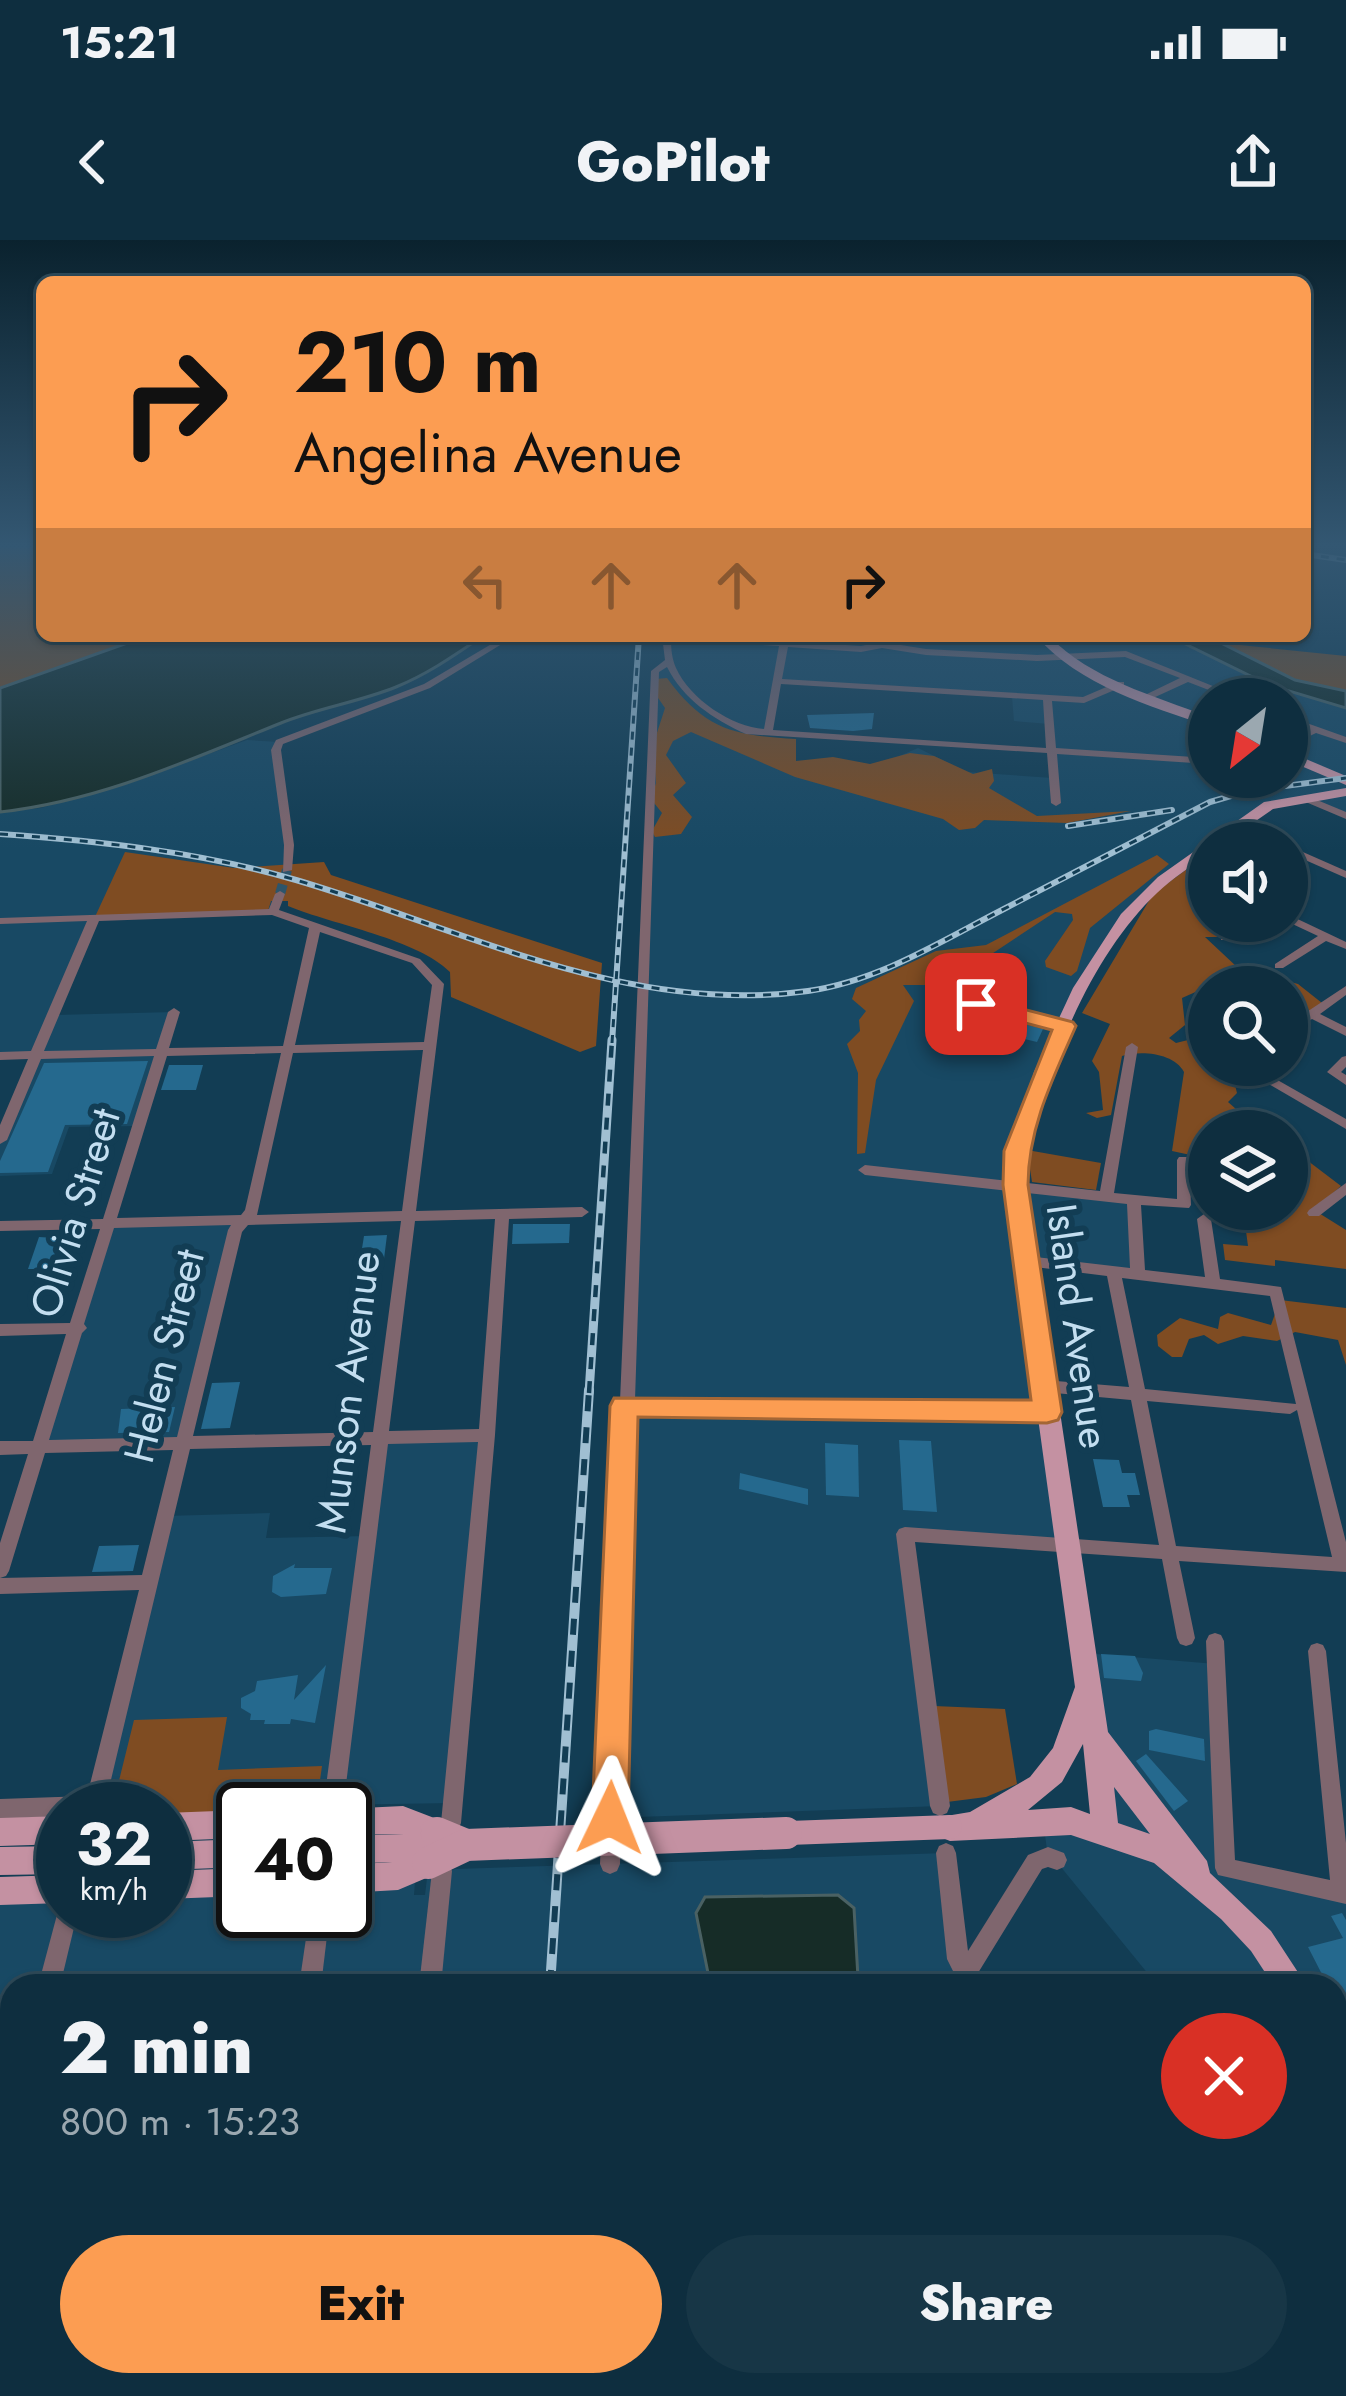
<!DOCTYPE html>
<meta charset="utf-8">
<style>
:root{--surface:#0e2e3f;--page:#173646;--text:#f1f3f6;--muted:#9ba8b0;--line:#2e4a59;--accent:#fc9d52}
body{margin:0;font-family:Jost,sans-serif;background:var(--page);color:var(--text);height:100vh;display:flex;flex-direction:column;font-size:45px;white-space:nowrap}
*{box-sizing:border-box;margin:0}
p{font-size:39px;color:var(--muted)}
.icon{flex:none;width:66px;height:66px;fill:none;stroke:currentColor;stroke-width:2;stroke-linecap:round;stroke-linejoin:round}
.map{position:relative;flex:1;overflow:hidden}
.details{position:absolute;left:0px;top:1734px;width:1347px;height:423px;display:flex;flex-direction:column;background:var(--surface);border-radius:36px 36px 0 0;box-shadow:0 3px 9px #0004,0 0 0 3px var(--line)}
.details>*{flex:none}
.guide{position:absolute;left:36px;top:36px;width:1275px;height:366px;border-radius:18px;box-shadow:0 3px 9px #0004,0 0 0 3px var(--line);background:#fc9d52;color:#111;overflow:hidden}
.needle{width:78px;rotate:210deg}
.tools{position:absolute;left:1188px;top:438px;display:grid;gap:24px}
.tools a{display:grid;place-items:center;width:120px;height:120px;border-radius:50%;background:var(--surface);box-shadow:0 3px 9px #0004,0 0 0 3px var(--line);font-size:60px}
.speed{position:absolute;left:36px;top:1542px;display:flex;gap:24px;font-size:60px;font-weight:700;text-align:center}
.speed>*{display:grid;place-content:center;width:156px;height:156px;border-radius:50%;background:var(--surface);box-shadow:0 3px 9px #0004,0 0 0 3px var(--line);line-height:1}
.speed small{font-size:30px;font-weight:400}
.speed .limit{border:6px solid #111;border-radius:18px;background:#fff;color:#111}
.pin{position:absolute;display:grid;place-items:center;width:102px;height:102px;color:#fff;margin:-51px;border-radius:24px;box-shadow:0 6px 18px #0006}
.me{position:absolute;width:132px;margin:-66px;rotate:2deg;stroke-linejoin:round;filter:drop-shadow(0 0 9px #0008)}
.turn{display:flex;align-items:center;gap:42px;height:252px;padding:0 60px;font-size:54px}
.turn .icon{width:156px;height:156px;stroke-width:2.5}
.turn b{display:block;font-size:84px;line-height:102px}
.lanes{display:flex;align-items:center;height:114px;padding:0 60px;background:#0003;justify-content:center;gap:60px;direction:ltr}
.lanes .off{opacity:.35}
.round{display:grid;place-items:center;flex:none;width:126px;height:126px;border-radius:63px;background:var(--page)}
.headline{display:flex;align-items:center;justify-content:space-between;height:204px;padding:0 60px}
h1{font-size:72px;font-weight:800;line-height:90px}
.primary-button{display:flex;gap:24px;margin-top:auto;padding:24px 60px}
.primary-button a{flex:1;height:138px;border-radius:72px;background:var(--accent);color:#111;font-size:48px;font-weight:800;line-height:138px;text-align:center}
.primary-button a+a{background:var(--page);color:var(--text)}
.status{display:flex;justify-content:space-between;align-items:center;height:84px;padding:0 60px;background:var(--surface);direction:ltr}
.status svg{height:33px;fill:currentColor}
header{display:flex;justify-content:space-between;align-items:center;height:156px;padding:0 60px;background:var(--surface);font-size:54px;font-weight:800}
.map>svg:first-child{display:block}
.built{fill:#184964;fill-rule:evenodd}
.green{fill:#7f4c22}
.water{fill:#162c27;stroke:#4a6163;stroke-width:3}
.building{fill:#25698e}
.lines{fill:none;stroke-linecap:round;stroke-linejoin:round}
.minor-tunnel{stroke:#2d556b;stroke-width:10;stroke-dasharray:10 6;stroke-linecap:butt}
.minor{fill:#7f666e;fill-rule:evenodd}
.major{fill:#c491a2;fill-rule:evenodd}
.rail-far2-casing{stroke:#a0bfd2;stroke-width:6}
.rail-far1-casing{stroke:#a0bfd2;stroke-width:9}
.rail-casing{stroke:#a0bfd2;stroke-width:10}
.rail-far2{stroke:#123d54;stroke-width:3;stroke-dasharray:8;stroke-linecap:butt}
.rail-far1{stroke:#123d54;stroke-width:4.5;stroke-dasharray:12;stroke-linecap:butt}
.rail{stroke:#123d54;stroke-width:6;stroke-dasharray:16;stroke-linecap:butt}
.major-bridge-far1{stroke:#c491a2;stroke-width:24}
.major-bridge{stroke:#c491a2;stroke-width:32}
.route{fill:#fc9d52;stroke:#a46635;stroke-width:3}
.labels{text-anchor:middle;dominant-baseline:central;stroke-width:12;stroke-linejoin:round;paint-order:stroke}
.street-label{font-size:42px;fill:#c3def0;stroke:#123d54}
</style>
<div class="status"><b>15:21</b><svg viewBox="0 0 49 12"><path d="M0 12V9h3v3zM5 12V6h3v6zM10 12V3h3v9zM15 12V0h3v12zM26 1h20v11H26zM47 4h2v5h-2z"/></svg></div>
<header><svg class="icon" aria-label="back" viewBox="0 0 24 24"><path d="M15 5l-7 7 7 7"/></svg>GoPilot<svg class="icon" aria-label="share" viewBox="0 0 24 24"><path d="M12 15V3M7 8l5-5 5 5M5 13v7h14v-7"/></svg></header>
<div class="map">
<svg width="1346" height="2156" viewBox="0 0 1346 2156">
<rect width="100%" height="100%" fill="#123d54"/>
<g class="built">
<path d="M666,396h503l39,20 138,45v115l-41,-18 -23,4 -73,41 -81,73 -63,110 -49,159 118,15 4,75 -110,-14 40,282 -162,-9 34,272 -330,12 45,-1147 12,-10zM778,441l234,16 2,24 35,3 4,54 -86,-6 -49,-24 -84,36 -89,-50 23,-2zM1209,459h78v78h-78z"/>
<path d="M247,500l32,2 10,111 -16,59 -180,8 -38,95 119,-3 -36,114 -69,1 -17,47 -52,2v-36l37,-84h-37v-244l41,-4 88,-25z"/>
<path d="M244,980l-62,224 -142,3 69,-223z"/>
<path d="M487,1195l-34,368 -359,6 70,-293 106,-3 -4,25 102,-2 13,-98z"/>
<path d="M1084,1413l132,11 9,204 121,26v408l-11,-5v-311h-177l-111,-136 -4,-30 61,9z"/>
<path d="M946,1613l12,133h-946v399h979l1,11h-992v-512l63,-2v29h102v-13l78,-3v16h102v-19l70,-10 -1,13h11l2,-17 28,-9z"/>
</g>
<g class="green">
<path d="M0,308h42v88h105l-147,52z"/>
<path d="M1220,403l126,13v35l-51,-11z"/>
<path d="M667,438c39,53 67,57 129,61v22l37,-4 37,7 40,-11 24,3 39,18 19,-5 2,12 -5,7 48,28 94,-5 -64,12 -83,-3 -9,8 -16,2 -16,-11 -148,-42 -104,-45 -18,9 -7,14 20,28 -13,12 19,22 -11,17 -26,3 -3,-6 10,-18 -11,-14 5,-16 -3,-38 12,-37 -9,-13v-16z"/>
<path d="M125,612l109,16 90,-6 7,13 271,88 -6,83 -16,6 -129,-55 -1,-25c-33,-33 -116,-47 -162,-66v-5h-17l-4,13 -9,1 -164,4z"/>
<path d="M1209,613v22l-17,19 17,8v19h33l-25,16h-12l32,30 61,17 24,19 -21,15 -14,-3v-28l-78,-1 -27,12 3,27 -16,13 7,5 16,-4 17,16v10h21l7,28 -9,9 33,29h-52v28l-37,-8 12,-79c-10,-19 -43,-22 -62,-16l-11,59 -14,3 -11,-5 17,-3 -4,-38 -7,-11 18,-37 -28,-11 71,-119z"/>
<path d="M1157,615l12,9 -79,64 -13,43 -6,5 -25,-9 -1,-6 28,-41 -1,-6 -17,-2 -83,55 -29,2 -1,8 -10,8h-29l11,16 -38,79 -11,73 -8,1 1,-81 -11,-29 13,-13 -1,-11 7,-9 -14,-12 4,-11 80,-37 50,-6z"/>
<path d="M1287,905l54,41 -27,24 32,20v39l-71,-9v6l-50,-6 -2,-16 25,2 -5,-37h44z"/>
<path d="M1027,910l74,13 -5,27 -64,-8z"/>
<path d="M1280,1060l66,8v57l-8,-25 -43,-8 -18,9 -34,-5 -25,8 -14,-9 -15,4 -7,18h-10l-14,-11 -1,-11 23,-17 38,11 2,-12 8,-4 43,12z"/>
<path d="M934,1466l71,3 12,75 -31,13 -39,5z"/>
<path d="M227,1477l-9,53 104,-4 -6,43 -151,7v-7h-53l22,-89z"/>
</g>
<g class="water">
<path d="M147,396h336c-28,19 -55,38 -87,51 -37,15 -78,21 -115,36 -92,37 -181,78 -281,89v-124z"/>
<path d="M1169,396h38l88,44 51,11v17l-77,-23z"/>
<path d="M838,1655l16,13 4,70 -4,8h-134l-11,-8 -13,-65 9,-16z"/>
</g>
<g class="building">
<path d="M874,473l-2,16 -19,2 -43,-3 -3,-13z"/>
<path d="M1001,778l42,11 -6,13 -43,-10z"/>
<path d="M148,821l-21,63 -62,1 -17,47 -48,1v-12l44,-98z"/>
<path d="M169,825h34l-7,25h-35z"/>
<path d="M513,984h57l-1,19 -57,1z"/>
<path d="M387,995l-4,32h-24l5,-31z"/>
<path d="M39,997l16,1h31l-5,14h-13l-12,17h-28z"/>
<path d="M240,1142l-10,46 -29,1 11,-46z"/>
<path d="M175,1167l-6,25 -51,1 3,-24z"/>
<path d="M899,1200l32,1 6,71 -34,-2z"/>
<path d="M825,1203l33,2 1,52 -33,-2z"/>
<path d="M1093,1219l26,1 3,13h13l5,22h-13l3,12h-27z"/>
<path d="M740,1233l68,16v16l-69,-16z"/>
<path d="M139,1305l-6,26 -41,1 7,-26z"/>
<path d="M295,1324l-1,4h38l-6,26 -45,3 -9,-5 1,-16z"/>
<path d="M1101,1414l34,2 8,17 -2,8 -37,-3z"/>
<path d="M326,1425l-11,58 -24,-4 -1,5h-26l1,-4h-15l1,-6 -10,-6v-10l14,-7 2,-10 41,-6 -4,25z"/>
<path d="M1156,1489l48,10 1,22 -56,-11v-19z"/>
<path d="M1146,1514l42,47 -14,10 -38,-50z"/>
<path d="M1342,1673l4,7v83l-8,2 -3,-19h-7l-20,-39 35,-9 -12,-22z"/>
</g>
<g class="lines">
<path class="minor-tunnel" d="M280,654l7,-24"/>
<g class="minor">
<path d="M505,396h10l-85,52 -147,56 -2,6 13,95 -2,25 -9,2 1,-27 -13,-95 5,-10 148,-56z"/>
<path d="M662,396h43l156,10 21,-4 44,7 111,6 89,-4 119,48h-13l-44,-17 -35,16h-6v-4l33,-16 -55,-21 -88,4 -111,-6 -44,-7 -21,4 -73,-5 -6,32 301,18 35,-15h6v4l-40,17 -32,-2 4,47 153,10v6l-152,-10 4,49 -5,3 -5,-3 -4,-50 -301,-19c-33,-15 -63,-35 -79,-67l-8,5 -24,728 412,6 6,2 2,4 -2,4 -6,2 -412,-6 -15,452 -3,7 -7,3 -7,-3 -3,-7 19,-453 -3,-5 4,-5 31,-730 14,-11zM671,399l108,7 -15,83c-32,-2 -74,-30 -88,-61 -4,-9 -5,-19 -5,-29zM781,444l262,16 3,48 -273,-18z"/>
<path d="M1287,476l59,21v6l-30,-10 -29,14v-7l21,-10 -21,-8z"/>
<path d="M1305,555l41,17v7l-45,-19 -1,-2z"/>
<path d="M1237,582l44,19 1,2h-14l-35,-16 -1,-2z"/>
<path d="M1287,605l59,26v7l-59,-26z"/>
<path d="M280,651l5,3 -6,16 141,49 24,25 -28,227 166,-4 7,5 -7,5 -73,2 -14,216 -34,388 -3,7 -7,3 -7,-3 -3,-7 37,-381 -90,2 -45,365h-20l48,-364 -181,4 -86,360h-41v7l-63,3v-20l87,-3 52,-206 -139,4v-51l28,-89 -28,1v-14h33l33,-107 -66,2v-12l70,-1 30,-94 -100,2v-10l103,-2 51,-163 -113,3 -34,81 -7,4v-19l28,-66 -28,1v-8l31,-1 56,-130 -87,3v-6l269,-9 6,-15zM272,675l37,13 -26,118 -114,2 11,-36 -6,-4 -6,4 -12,37 -112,2 55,-130zM320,692l92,31 20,22 -8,57 -129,3zM423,810l-21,161 -145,4 36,-162zM281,813l-36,157 -4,5 -124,3 50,-162zM495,979l-16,210 -90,2 26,-210zM401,981l-28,211 -180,4 49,-204 6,-7zM231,985l-3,5 -51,207 -128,3 33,-107 5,-5 -3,-4 30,-96zM173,1210l-31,125 -142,3 6,-2 3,-5 36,-118z"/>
<path d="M1287,674l59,28v7l-20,-8 -43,27h-8v-4l43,-28 -32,-15z"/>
<path d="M1245,681h14l-30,19h-8v-4z"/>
<path d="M1346,746v9l-26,19 26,13v9l-34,-17 -25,16v-10z"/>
<path d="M934,748l135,35 2,3 -6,4 -135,-35v-6z"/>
<path d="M1132,803l6,4 -24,146 63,6v-39l2,-3h10l2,48 -2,3 -48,-3 4,65 60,7 -8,-58 7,-5 7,5 9,60 61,8 65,255v30l-167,-11 16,77 -3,6 -6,2 -6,-2 -3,-6 -15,-79 -247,-17 35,264 -3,7 -7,3 -7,-3 -3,-7 -34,-272 3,-5 6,-2 254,18 -28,-145 -87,-8 -6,-2 -2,-4 2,-4 6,-2 85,7 -22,-111 -80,-10 -7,-5 7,-5 103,12 -3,-64 -262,-29 -7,-5 7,-5 235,26 26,-144zM1122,1038l148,18 26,108 -151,-15zM1147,1161l143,13 7,-4 35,147 -156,-11z"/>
<path d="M1346,816v11l-5,5 5,3v10l-19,-13 15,-15z"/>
<path d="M1236,825h15l95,54v10z"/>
<path d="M1346,943v12l-27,21h-10l-2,-3 2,-3z"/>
<path d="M1215,1393l6,2 3,6 11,219 95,20 -22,-229 3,-6 6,-2 6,2 3,6 20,192v61l-128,-29 -3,-7 -9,-227 3,-6z"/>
<path d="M946,1603l7,3 3,7 12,98 60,-96 20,-8 16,6 3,7 -3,7 -7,3 -9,-3 -6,2 -72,117h-23l7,-13 -7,-14 -11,-106 3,-7z"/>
<path d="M442,1621l7,3 3,7 -11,115h-22l13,-115 3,-7z"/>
<path d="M63,1663v8h15l-18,75h-22l20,-75z"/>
<path d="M310,1671h20l-9,75h-22z"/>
<path d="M12,1864v50l-4,10 -8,3v-50l4,-10z"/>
<rect x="0" y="1996" width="12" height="24"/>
<path d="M1335,2045l11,5v24l-11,-5z"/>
<path d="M346,2145h26l-1,11h-26z"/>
<path d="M1078,2145h26l2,11h-26z"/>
<path d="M1211,2145h26l2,11h-26z"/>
</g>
<g class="major">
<path d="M1036,396h13c43,44 104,59 160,81v9c-60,-20 -130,-41 -173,-90z"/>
<path d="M1287,511l59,25v9l-59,-25z"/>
<path d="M1346,548v8l-73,13 -49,34h-15v11c-18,12 -36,24 -52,39 -71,67 -122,196 -131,292l82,547 99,129 3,12 61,58 36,55h-33l-23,-35 -30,-32 -67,-56 -83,-28 -121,6 -10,-4 -4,-10 4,-10 30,-5 60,-35 23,-29 22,-61 -69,-502 4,-33 24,-80 39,-84 48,-74 37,-37 106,-75zM1083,1504l7,70 -19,-7 -43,3 34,-28zM1114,1547l36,47 -32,-11z"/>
<path d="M403,1566l39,15 3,11 17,4 4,10 -4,10 -21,4 -3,13 -40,17 -53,3v-28l47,-3 -47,2v-28l59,-2 -59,1v-26h-4z"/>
<path d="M243,1570v28l-78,3v-28z"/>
<path d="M63,1576v28l-63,2v-28z"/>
<path d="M243,1599v28l-78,3v-28z"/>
<path d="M63,1606v28l-63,1v-28z"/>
<path d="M243,1628v28l-78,3v-28z"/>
<path d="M63,1635v28l-63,2v-28z"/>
<path d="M1335,1814l11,4v49l-11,-5z"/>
</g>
<g class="rail-far2-casing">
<g id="rail-far2">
<path d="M1305,314l41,6"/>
<path d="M1068,586l104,-16"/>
<path d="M0,594c100,7 200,18 296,46 167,49 333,136 512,111 70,-10 130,-48 192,-80 70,-36 140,-73 210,-109l38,-11 98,-13"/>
<path d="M612,803l27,-407"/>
</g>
</g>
<g class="rail-far1-casing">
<path id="rail-far1" d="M589,1153l23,-353"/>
</g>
<g class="rail-casing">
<g id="rail">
<path d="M550,1746l39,-596"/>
<path d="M521,2156l1,-11"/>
</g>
</g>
<use href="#rail-far2" class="rail-far2"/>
<use href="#rail-far1" class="rail-far1"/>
<use href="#rail" class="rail"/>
<g class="major-bridge-far1">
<path d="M432,1591l12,5"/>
<path d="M705,1596l245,-9"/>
</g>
<g class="major-bridge">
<path d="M437,1593l29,12"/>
<path d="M428,1623l38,-18 320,-12"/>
</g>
</g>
<linearGradient id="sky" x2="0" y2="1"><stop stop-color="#0a222e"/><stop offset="0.5" stop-color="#335772"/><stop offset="1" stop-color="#335772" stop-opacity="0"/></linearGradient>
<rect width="1346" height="610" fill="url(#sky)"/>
<path class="route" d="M976,757l97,25 3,4c-23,52 -48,102 -48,159l34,227 -4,8 -11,3 -409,-6 -10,401 -5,12 -13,6 -12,-6 -6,-12 18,-412 4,-8 417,2 -28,-215 1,-34 48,-121 -83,-22v-9z"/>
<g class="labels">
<g class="street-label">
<text transform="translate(75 973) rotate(-73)">Olivia Street</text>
<text transform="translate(1078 1086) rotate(82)">Island Avenue</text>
<text transform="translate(164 1116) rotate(-76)">Helen Street</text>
<text transform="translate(348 1152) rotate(-83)">Munson Avenue</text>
</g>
</g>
</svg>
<div class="tools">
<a><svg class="needle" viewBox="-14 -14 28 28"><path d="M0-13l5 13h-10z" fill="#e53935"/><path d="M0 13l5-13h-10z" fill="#9ba8b0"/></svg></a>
<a><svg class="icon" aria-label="sound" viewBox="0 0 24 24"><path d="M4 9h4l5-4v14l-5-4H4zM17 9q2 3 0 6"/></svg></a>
<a><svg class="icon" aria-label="search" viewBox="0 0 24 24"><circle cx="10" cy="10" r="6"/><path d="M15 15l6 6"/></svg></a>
<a><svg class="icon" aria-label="layers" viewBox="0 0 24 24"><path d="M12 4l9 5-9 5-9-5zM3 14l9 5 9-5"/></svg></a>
</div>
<div class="speed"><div>32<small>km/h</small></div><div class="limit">40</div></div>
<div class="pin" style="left:976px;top:764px;background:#d93025"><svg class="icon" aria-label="arrive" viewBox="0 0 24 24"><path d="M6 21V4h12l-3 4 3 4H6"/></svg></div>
<svg class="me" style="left:610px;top:1578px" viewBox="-20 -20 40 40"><path d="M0-17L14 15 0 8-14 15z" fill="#fc9d52" stroke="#fff" stroke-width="4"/></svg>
<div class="guide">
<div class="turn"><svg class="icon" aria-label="right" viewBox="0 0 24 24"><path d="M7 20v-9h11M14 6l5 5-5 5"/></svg><div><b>210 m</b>Angelina Avenue</div></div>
<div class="lanes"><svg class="icon off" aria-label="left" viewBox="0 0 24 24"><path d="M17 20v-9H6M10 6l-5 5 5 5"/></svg><svg class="icon off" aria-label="ahead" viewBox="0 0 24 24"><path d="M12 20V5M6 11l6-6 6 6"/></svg><svg class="icon off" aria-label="ahead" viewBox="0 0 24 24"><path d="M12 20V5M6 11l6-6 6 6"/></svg><svg class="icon" aria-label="right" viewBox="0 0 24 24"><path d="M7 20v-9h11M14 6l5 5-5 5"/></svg></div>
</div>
<section class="details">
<div class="headline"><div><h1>2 min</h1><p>800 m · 15:23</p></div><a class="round" style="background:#d93025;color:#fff"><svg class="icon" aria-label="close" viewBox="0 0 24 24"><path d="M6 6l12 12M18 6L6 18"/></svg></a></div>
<div class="primary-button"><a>Exit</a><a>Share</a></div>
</section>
</div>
